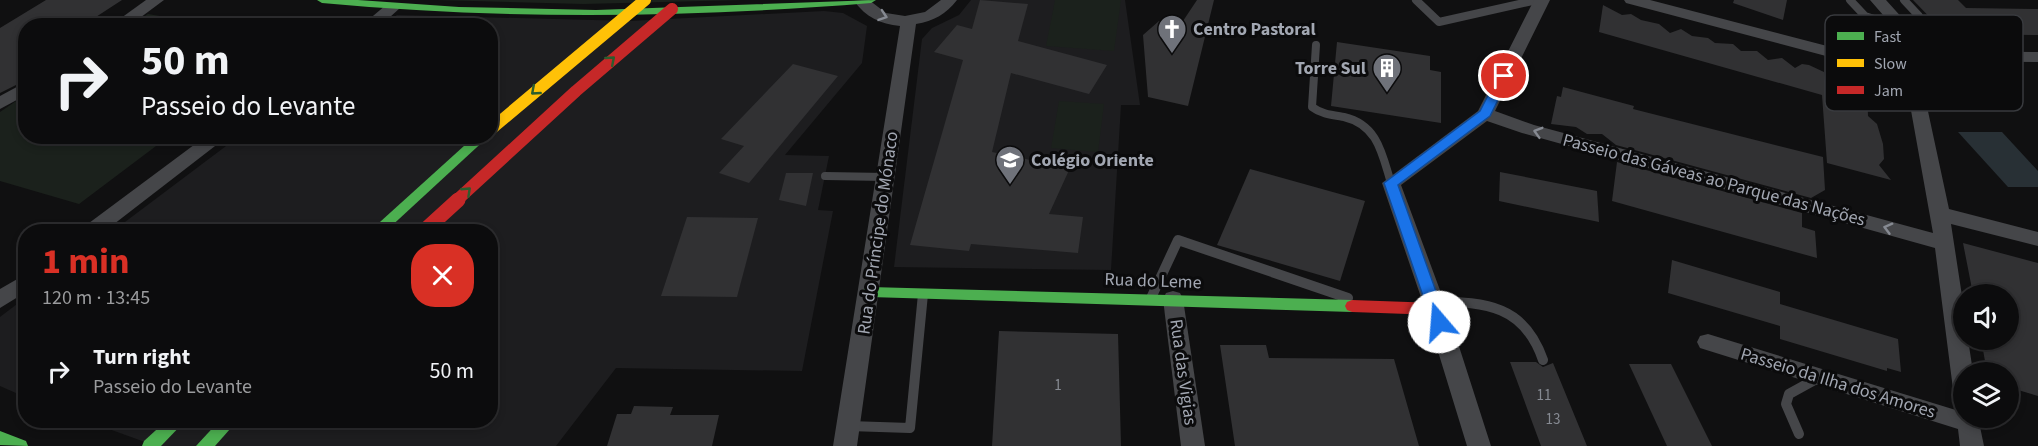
<!DOCTYPE html>
<meta charset="utf-8">
<style>
:root{--surface:#0c0c0d;--page:#1a1a1b;--text:#f1f3f6;--muted:#9a9b9d;--line:#2c2c2e;--accent:#d93025}
body{margin:0;font-family:"Source Sans 3",sans-serif;background:var(--page);color:var(--text);height:100vh;display:flex;flex-direction:column;font-size:22px;white-space:nowrap}
*{box-sizing:border-box;margin:0}
p{font-size:20px;color:var(--muted)}
.icon{flex:none;width:33px;height:33px;fill:none;stroke:currentColor;stroke-width:2;stroke-linecap:round;stroke-linejoin:round}
.map{position:relative;flex:1;overflow:hidden}
.panel{position:absolute;left:18px;top:224px;width:480px;height:204px;display:flex;flex-direction:column;background:var(--surface);border-radius:24px;box-shadow:0 3px 9px #0003,0 0 0 2px var(--line)}
.panel>*{flex:none}
.hud{position:absolute;left:18px;top:18px;width:480px;height:126px;border-radius:24px;box-shadow:0 3px 9px #0003,0 0 0 2px var(--line);background:#0c0c0d;color:var(--text);overflow:hidden}
.tools{position:absolute;left:1953px;top:284px;display:grid;gap:12px}
.tools a{display:grid;place-items:center;width:66px;height:66px;border-radius:50%;background:var(--surface);box-shadow:0 3px 9px #0003,0 0 0 2px var(--line);font-size:30px}
.pin{position:absolute;display:grid;place-items:center;width:51px;height:51px;color:#fff;margin:-26px;border:3px solid #fff;border-radius:50%;box-shadow:0 2px 6px #0007}
.me{position:absolute;width:66px;margin:-33px;rotate:342deg;stroke-linejoin:round;filter:drop-shadow(0 0 4px #0008)}
.turn{display:flex;align-items:center;gap:21px;height:126px;padding:0 24px;font-size:27px}
.turn .icon{width:78px;height:78px;stroke-width:2.5}
.turn b{display:block;font-size:42px;line-height:51px}
.round{display:grid;place-items:center;flex:none;width:63px;height:63px;border-radius:24px;background:var(--page)}
.overview{display:flex;align-items:center;justify-content:space-between;height:102px;padding:0 24px}
h1{font-size:36px;font-weight:700;line-height:45px;color:var(--accent)}
ul{padding:0;list-style:none}
li{display:flex;align-items:center;gap:18px;height:90px;padding:0 24px}
li div{flex:1}
li b{display:block;font-size:22px}
li em{font-style:normal}
.map>svg:first-child{display:block}
.built{fill:#1d1d1f}
.green{fill:#1b211c}
.water{fill:#283035}
.building{fill:#313133}
.lines{fill:none;stroke-linecap:round;stroke-linejoin:round}
.lane-far1{stroke:#454649;stroke-width:8}
.lane{stroke:#454649;stroke-width:10}
.street{fill:#454649;fill-rule:evenodd}
.fast{fill:#4caf50;fill-rule:evenodd}
.jam{fill:#c62828;fill-rule:evenodd}
.slow-bridge{stroke:#ffc107;stroke-width:12}
.jam-bridge-far1{stroke:#c62828;stroke-width:12}
.jam-bridge{stroke:#c62828;stroke-width:15}
.oneway{stroke:#868a92}
.oneway2{stroke:#2c5d2e}
.route{fill:#1a73e8;stroke:#114b97;stroke-width:1.5}
.labels{text-anchor:middle;dominant-baseline:central;stroke-width:6;stroke-linejoin:round;paint-order:stroke}
.number-label{font-size:15px;fill:#868a92}
.poi-label{font-size:18px;font-weight:bold;fill:#a2a7b2;stroke:#0b0b0c;text-anchor:start}
.street-label{font-size:18px;fill:#a2a7b2;stroke:#0b0b0c}
.key{fill:#0b0b0c;stroke:#383a3e;stroke-width:1.5}
.key-label{font-size:16px;fill:#a2a7b2}
</style>
<div class="map">
<svg width="2038" height="446" viewBox="0 0 2038 446">
<rect width="100%" height="100%" fill="#101011"/>
<g class="built">
<path d="M971,0h154l15,105h-19l-10,165 -217,-3 28,-228 10,-11 27,-13z"/>
<path d="M824,11l19,2 24,13 -5,37 -77,92 44,1 -11,54 15,1 -31,160 -186,-3 -60,78h-400l-72,-26h406v-189h-377l125,-94 252,-1v-110l-107,-1 14,-10 233,6z"/>
<path d="M25,298v99l-25,-11v-69z"/>
</g>
<g class="green">
<path d="M435,0h308l-160,4z"/>
<path d="M1055,0h66l-7,51 -68,-5z"/>
<path d="M148,14l65,11h-82z"/>
<path d="M25,95l1,41 142,1 -89,67 -79,-23v-69z"/>
<path d="M1059,101l45,3 -6,48 -47,-4z"/>
</g>
<path class="water" d="M1958,132h44l36,39v16h-30z"/>
<g class="building">
<path d="M46,0h76l-40,26h-56v54l-26,13v-65z"/>
<path d="M980,0l48,4 -10,37 89,24 -18,29 -78,-21 -19,79 78,16 -21,46 34,3 -5,36 -107,-9 -2,7 -59,-6 53,-185 -29,-8 23,-27 15,4z"/>
<path d="M1197,0h17l-26,106 -40,-9 -5,-62 16,-14 18,9z"/>
<path d="M1734,0h53l-4,20 -50,-17z"/>
<path d="M1913,0h45l8,8 72,1v26l-92,-1z"/>
<path d="M1603,5l19,10 9,-1 10,6 18,4 11,9 11,-4 11,7 16,2 7,5 18,1 8,7h16l11,9 14,-2 13,10 7,-4 7,1 15,7 1,9 42,8 1,27 9,8 6,20 1,15 -5,6 12,15 -64,-17 -5,-68 -223,-63z"/>
<path d="M1337,42l93,14v14l11,2v51l-110,-17z"/>
<path d="M793,64l45,12 -89,107 -30,-10 25,-27 -23,-7z"/>
<path d="M1563,87l71,19 -1,3 190,48 2,33 -14,8 -195,-53 -14,-11h-15l-11,-7 -25,-3 6,-28 4,1z"/>
<path d="M1617,162l185,51v14l13,4 2,27 -205,-57z"/>
<path d="M1250,169l115,32 -25,80 -123,-36z"/>
<path d="M1500,172l97,19 2,31 -100,-21z"/>
<path d="M786,173h27l-7,33 -27,-6z"/>
<path d="M687,217l71,1 -21,79 -76,-1z"/>
<path d="M1963,243l75,20v133l-30,-9v-15h-21l-6,-33h27v-45h-35z"/>
<path d="M1672,260l108,32v12l118,35 3,33 -14,-4v3l-107,-32v-13l-112,-33z"/>
<path d="M999,331l119,3 3,112h-129z"/>
<path d="M1220,345h46l3,13 125,1 25,87h-184z"/>
<path d="M1510,362h26l7,5 10,-4 34,83h-46z"/>
<path d="M1629,364h42l41,82h-45z"/>
<path d="M634,406l39,1 -3,8h49l-7,31h-105l10,-32h14z"/>
</g>
<g class="lines">
<g class="lane-far1">
<path d="M1416,0l23,22 98,-22"/>
<path d="M1850,0l15,16 39,13 15,-13 -15,-16"/>
<path d="M1316,45l-4,62c9,7 20,8 32,10 34,8 38,37 47,66"/>
<path d="M825,176l61,1"/>
</g>
<g class="lane">
<path d="M1151,298l27,-58 170,58"/>
<path d="M1435,301c52,2 89,4 108,59"/>
<path d="M849,426l61,2 13,-134"/>
<path d="M1799,434l-13,-30 3,-10 29,-16"/>
</g>
<g class="street">
<path d="M146,0h18l-35,26h-19z"/>
<path d="M869,0l17,13 19,3 20,-4 16,-12h16c-11,14 -23,21 -41,24l-59,422h-24l67,-420c-20,-2 -34,-9 -46,-25z"/>
<path d="M1534,0h16l-55,111 39,14 399,108 -28,-156 -279,-74 -2,-3h26l254,66 2,-7 11,-5 -47,-54h16l46,51 106,1v10l-108,-1 -9,4 2,23 26,121 89,23v14l-87,-22 13,85v30h4l5,33h-9v26l-8,-3 -3,-6 -18,-141 -413,-115 -35,-12 -86,64 46,124 44,137h-24l-42,-137 -43,-126 96,-72z"/>
<path d="M392,3l8,5 -20,18h-19l25,-21z"/>
<path d="M26,82v13l-26,14v-13z"/>
<path d="M206,136h22l-123,95h-23l3,-5z"/>
<path d="M26,274v18l-26,16v-19z"/>
<path d="M1173,291l7,2 3,6 22,147h-24l-18,-147 3,-6z"/>
<path d="M1708,334l251,77 5,-2v8h14l6,29h-24l-2,-17 -258,-81 -3,-6 3,-6z"/>
</g>
<g class="fast">
<path d="M317,0h41l101,7 137,3 280,-10 -5,3c-184,15 -365,17 -549,0z"/>
<path d="M475,136h14l-103,95h-16z"/>
<path d="M870,287l482,13 5,2 2,4 -2,4 -5,2 -482,-15 -5,-1 -2,-4 2,-4z"/>
<path d="M167,420h19l-25,26h-19l2,-5z"/>
<path d="M220,420h18l-23,26h-19z"/>
<path d="M0,431l26,10 2,5 -28,-1z"/>
</g>
<path class="jam" d="M1352,300l84,3 5,2 2,4 -2,4 -5,2 -84,-3 -5,-2 -2,-4 2,-4z"/>
<path class="slow-bridge" d="M490,130l155,-130"/>
<path class="jam-bridge-far1" d="M456,201l120,-110 96,-82"/>
<path class="jam-bridge" d="M424,231l34,-31"/>
</g>
<defs><path id="oneway-chevron" d="M-2-3.5L2.5 0L-2 3.5" fill="none" stroke-width="1.6" stroke-linecap="round" stroke-linejoin="round" transform="scale(1.5)"/></defs>
<g class="oneway">
<use href="#oneway-chevron" transform="translate(883 16) rotate(19)"/>
<use href="#oneway-chevron" transform="translate(1538 132) rotate(-164)"/>
<use href="#oneway-chevron" transform="translate(1888 228) rotate(-165)"/>
</g>
<g class="oneway2">
<use href="#oneway-chevron" transform="translate(611 60) rotate(-41)"/>
<use href="#oneway-chevron" transform="translate(535 91) rotate(139)"/>
<use href="#oneway-chevron" transform="translate(467 191) rotate(-43)"/>
</g>
<path class="route" d="M1504,72l6,4 -20,40 -92,69 49,137 -8,5 -7,-5 -48,-139 96,-72 18,-35z"/>
<defs>
<g id="church-pin" transform="scale(1.5)"><path d="M0 17L-7.5 6A9.5 9.5 0 1 1 7.5 6Z" fill="#6f727a" stroke="#0b0b0c"/><path d="M-1.2-6h2.4v3.5h3.3v2.4h-3.3V6h-2.4V-.1h-3.3v-2.4h3.3Z" fill="#fff"/></g>
<g id="building-pin" transform="scale(1.5)"><path d="M0 17L-7.5 6A9.5 9.5 0 1 1 7.5 6Z" fill="#6f727a" stroke="#0b0b0c"/><path d="M-4-6H4V6H1V3H-1V6H-4ZM-2.5-4.3h1.7v1.8h-1.7ZM.8-4.3h1.7v1.8H.8ZM-2.5-1h1.7V.8h-1.7ZM.8-1h1.7V.8H.8Z" fill="#fff"/></g>
<g id="school-pin" transform="scale(1.5)"><path d="M0 17L-7.5 6A9.5 9.5 0 1 1 7.5 6Z" fill="#6f727a" stroke="#0b0b0c"/><path d="M0-5L7-2L0 1L-7-2ZM-4 1L0 2.5L4 1V4Q0 6-4 4Z" fill="#fff"/></g>
</defs>
<g fill-rule="evenodd">
<use href="#church-pin" x="1172" y="29"/>
<use href="#building-pin" x="1387" y="68"/>
<use href="#school-pin" x="1010" y="160"/>
</g>
<g class="labels">
<g class="number-label">
<text x="1058" y="385">1</text>
<text x="1544" y="395">11</text>
<text x="1553" y="419">13</text>
</g>
<g class="poi-label">
<text x="1193" y="29">Centro Pastoral</text>
<text x="1366" y="68" text-anchor="end">Torre Sul</text>
<text x="1031" y="160">Colégio Oriente</text>
</g>
<g class="street-label">
<text transform="translate(1714 180) rotate(15)">Passeio das Gáveas ao Parque das Nações</text>
<text transform="translate(878 233) rotate(-82)">Rua do Príncipe do Mónaco</text>
<text transform="translate(1153 281) rotate(2)">Rua do Leme</text>
<text transform="translate(1183 372) rotate(82)">Rua das Vigias</text>
<text transform="translate(1838 383) rotate(17)">Passeio da Ilha dos Amores</text>
</g>
</g>
<rect x="1825" y="15" width="198" height="96" rx="9" class="key"/>
<rect x="1837" y="32" width="27" height="8" fill="#4caf50"/>
<rect x="1837" y="59" width="27" height="8" fill="#ffc107"/>
<rect x="1837" y="86" width="27" height="8" fill="#c62828"/>
<g class="key-label">
<text x="1874" y="42">Fast</text>
<text x="1874" y="69">Slow</text>
<text x="1874" y="96">Jam</text>
</g>
</svg>
<div class="tools">
<a><svg class="icon" aria-label="sound" viewBox="0 0 24 24"><path d="M4 9h4l5-4v14l-5-4H4zM17 9q2 3 0 6"/></svg></a>
<a><svg class="icon" aria-label="layers" viewBox="0 0 24 24"><path d="M12 4l9 5-9 5-9-5zM3 14l9 5 9-5"/></svg></a>
</div>
<div class="pin" style="left:1504px;top:76px;background:#d93025"><svg class="icon" aria-label="arrive" viewBox="0 0 24 24"><path d="M6 21V4h12l-3 4 3 4H6"/></svg></div>
<svg class="me" style="left:1439px;top:322px" viewBox="-20 -20 40 40"><circle r="19" fill="#fff"/><path d="M0-13L10 11 0 6-10 11z" fill="#1a73e8"/></svg>
<div class="hud">
<div class="turn"><svg class="icon" aria-label="right" viewBox="0 0 24 24"><path d="M7 20v-9h11M14 6l5 5-5 5"/></svg><div><b>50 m</b>Passeio do Levante</div></div>
</div>
<section class="panel">
<div class="overview"><div><h1>1 min</h1><p>120 m · 13:45</p></div><a class="round" style="background:#d93025;color:#fff"><svg class="icon" aria-label="close" viewBox="0 0 24 24"><path d="M6 6l12 12M18 6L6 18"/></svg></a></div>
<ul>
<li><svg class="icon" aria-label="right" viewBox="0 0 24 24"><path d="M7 20v-9h11M14 6l5 5-5 5"/></svg><div><b>Turn right</b><p>Passeio do Levante</p></div><em>50 m</em></li>
</ul>
</section>
</div>
